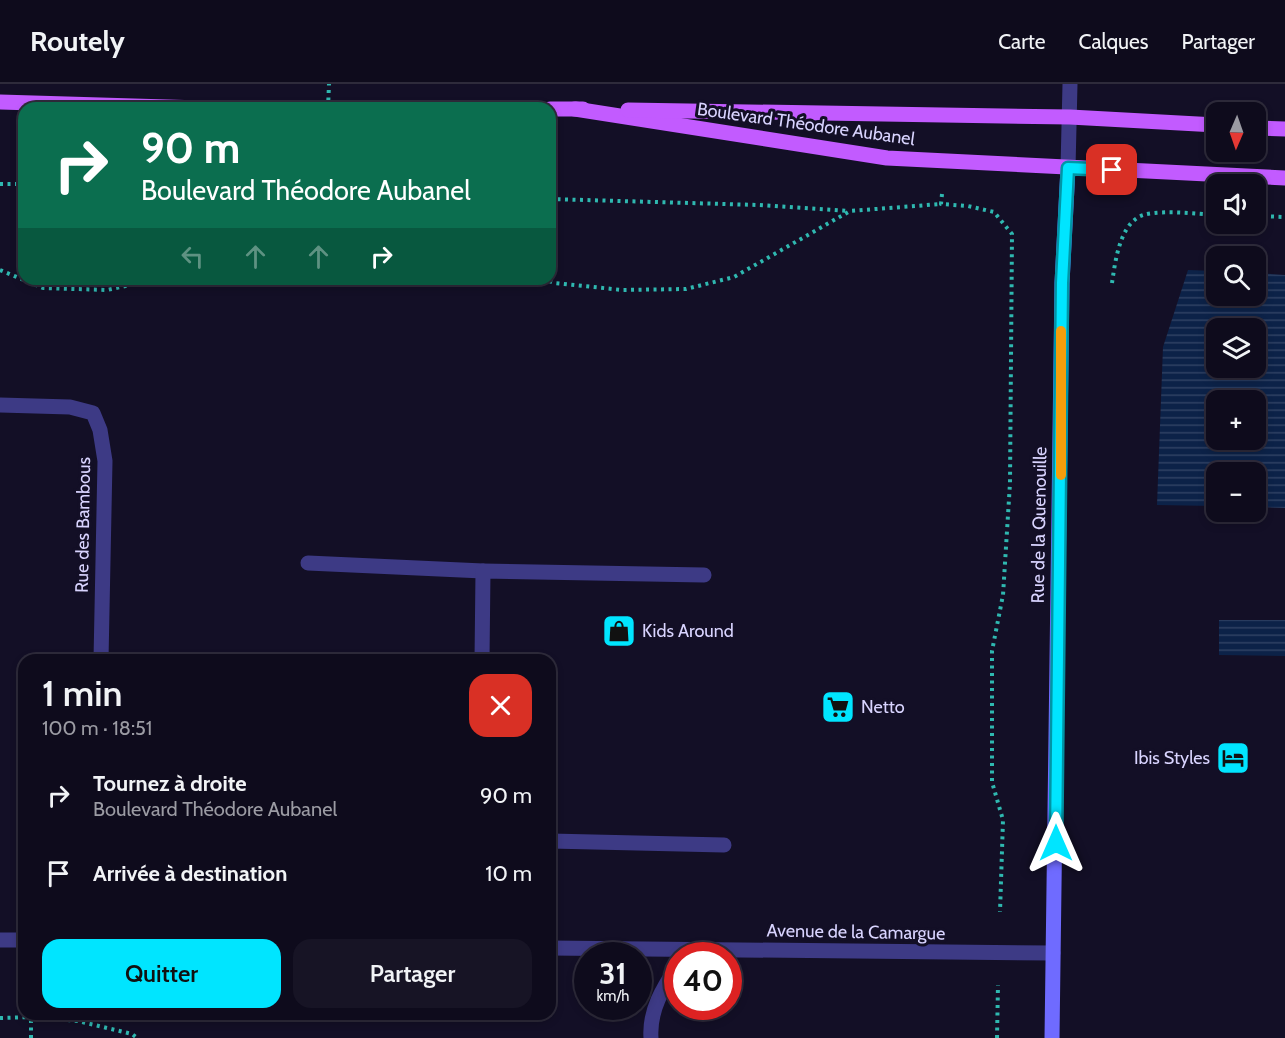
<!DOCTYPE html>
<html lang="fr">
<meta charset="utf-8">
<style>
:root{--surface:#0e0b1c;--page:#171425;--text:#f1f3f6;--muted:#9b9ba3;--line:#2e2b3b;--accent:#00e5ff}
body{margin:0;font-family:Cabin,sans-serif;background:var(--page);color:var(--text);height:100vh;display:flex;flex-direction:column;font-size:22px;white-space:nowrap}
*{box-sizing:border-box;margin:0}
p{font-size:20px;color:var(--muted)}
.icon{flex:none;width:33px;height:33px;fill:none;stroke:currentColor;stroke-width:2;stroke-linecap:round;stroke-linejoin:round}
.map{position:relative;flex:1;overflow:hidden}
.panel{position:absolute;left:18px;top:570px;width:538px;height:366px;display:flex;flex-direction:column;background:var(--surface);border-radius:18px;box-shadow:0 3px 9px #0003,0 0 0 2px var(--line)}
.panel>*{flex:none}
.banner{position:absolute;left:18px;top:18px;width:538px;height:183px;border-radius:18px;box-shadow:0 3px 9px #0003,0 0 0 2px var(--line);background:#0b6e4f;color:#fff;overflow:hidden}
.needle{width:39px;rotate:182deg}
.controls{position:absolute;left:1206px;top:18px;display:grid;gap:12px}
.controls a{display:grid;place-items:center;width:60px;height:60px;border-radius:12px;background:var(--surface);box-shadow:0 3px 9px #0003,0 0 0 2px var(--line);font-size:30px}
.speed{position:absolute;left:574px;top:858px;display:flex;gap:12px;font-size:30px;font-weight:700;text-align:center}
.speed>*{display:grid;place-content:center;width:78px;height:78px;border-radius:50%;background:var(--surface);box-shadow:0 3px 9px #0003,0 0 0 2px var(--line);line-height:1}
.speed small{font-size:15px;font-weight:400}
.speed .limit{border:9px solid #d22;background:#fff;color:#111}
.pin{position:absolute;display:grid;place-items:center;width:51px;height:51px;color:#fff;margin:-26px;border-radius:12px;box-shadow:0 3px 9px #0006}
.me{position:absolute;width:66px;margin:-33px;rotate:0deg;stroke-linejoin:round;filter:drop-shadow(0 0 4px #0008)}
.turn{display:flex;align-items:center;gap:21px;height:126px;padding:0 24px;font-size:27px}
.turn .icon{width:78px;height:78px;stroke-width:2.5}
.turn b{display:block;font-size:42px;line-height:51px}
.lanes{display:flex;align-items:center;height:57px;padding:0 24px;background:#0003;justify-content:center;gap:30px;direction:ltr}
.lanes .off{opacity:.35}
.round{display:grid;place-items:center;flex:none;width:63px;height:63px;border-radius:18px;background:var(--page)}
.headline{display:flex;align-items:center;justify-content:space-between;height:102px;padding:0 24px}
h1{font-size:36px;font-weight:600;line-height:45px}
.action{display:flex;gap:12px;margin-top:auto;padding:12px 24px}
.action a{flex:1;height:69px;border-radius:18px;background:var(--accent);color:#111;font-size:24px;font-weight:600;line-height:69px;text-align:center}
.action a+a{background:var(--page);color:var(--text)}
ul{padding:0;list-style:none}
li{display:flex;align-items:center;gap:18px;height:78px;padding:0 24px}
li div{flex:1}
li b{display:block;font-size:22px}
li em{font-style:normal}
header{display:flex;align-items:center;gap:36px;box-sizing:border-box;height:84px;padding:0 30px;background:var(--surface);border-bottom:2px solid var(--line)}
header strong{font-size:28px}
nav{display:flex;gap:33px;margin-inline-start:auto;font-size:21px}
.map>svg:first-child{display:block}
.water{fill:url(#water-rules);fill-rule:evenodd}
.lines{fill:none;stroke-linecap:round;stroke-linejoin:round}
.path{stroke:#2fb8b0;stroke-width:4;stroke-dasharray:3 4.5;stroke-linecap:butt}
.lane{stroke:#3d3a85;stroke-width:15}
.street{stroke:#3d3a85;stroke-width:15}
.secondary{stroke:#6f6bff;stroke-width:15}
.primary{stroke:#c25bff;stroke-width:15}
.route-casing{stroke:#0095a6;stroke-width:15}
.route{stroke:#00e5ff;stroke-width:10}
.slow{stroke:#f59e0b;stroke-width:10}
.labels{text-anchor:middle;dominant-baseline:central;stroke-width:6;stroke-linejoin:round;paint-order:stroke}
.street-label{font-size:18px;fill:#d9d4ff;stroke:#130f26}
.poi-label{font-size:18px;fill:#d9d4ff;stroke:#130f26;text-anchor:start}
</style>
<header>
<strong>Routely</strong>
<nav><a>Carte</a><a>Calques</a><a>Partager</a></nav>
</header>
<div class="map">
<svg width="1285" height="954" viewBox="0 0 1285 954">
<defs>
<pattern id="water-rules" width="6" height="5" patternUnits="userSpaceOnUse" patternTransform="scale(1.5)"><rect width="6" height="5" fill="#0c2248"/><path d="M0 2.5h6" fill="none" stroke="#2f4163"/></pattern>
</defs>
<rect width="100%" height="100%" fill="#130f26"/>
<g class="water">
<path d="M1188,186l28,1v25h40v-23l29,2v233l-29,-1v-35h-40v34l-59,-1 6,-158zM1216,244h40v40h-40zM1216,316h40v40h-40z"/>
<path d="M1219,536h66v36l-66,-1z"/>
</g>
<g class="lines">
<g class="path">
<path d="M328,24l1,-24"/>
<path d="M0,100h24"/>
<path d="M942,110l-1,10 27,2 26,6 18,22 -2,249 -7,112 -11,56v131l11,38 -3,92"/>
<path d="M550,115l209,6 90,6"/>
<path d="M1256,132l29,1"/>
<path d="M0,186l43,18 64,2 51,-11"/>
<path d="M542,195l13,4 67,7 64,-1 48,-12 116,-66 91,-7"/>
<path d="M1112,199c3,-20 7,-53 25,-65 13,-10 62,-4 79,-3"/>
<path d="M0,934l31,-1 47,4 54,13 5,4"/>
<path d="M31,954v-24"/>
<path d="M997,954l1,-53"/>
</g>
<path class="lane" d="M651,954c-2,-28 12,-50 27,-73"/>
<g class="street">
<path d="M1068,84l2,-84"/>
<path d="M0,321l70,2 23,6 7,17 5,31 -4,199"/>
<path d="M308,479l175,8"/>
<path d="M482,576l1,-89 221,4"/>
<path d="M550,757l174,4"/>
<path d="M0,856h24"/>
<path d="M550,864l503,5"/>
</g>
<path class="secondary" d="M1052,954l10,-755 6,-115"/>
<g class="primary">
<path d="M0,18l201,6"/>
<path d="M550,25h33"/>
<path d="M575,25l312,49 398,20"/>
<path d="M628,26l442,7 146,8"/>
<path d="M1256,44l29,1"/>
</g>
</g>
<g class="lines">
<g class="route-casing">
<path id="route" d="M1056,759l6,-560 6,-115 44,2"/>
</g>
<use href="#route" class="route"/>
<path class="slow" d="M1061,391v-144"/>
</g>
<defs>
<g id="shop-square" transform="scale(1.725)"><rect x="-9" y="-9" width="18" height="18" rx="4" fill="#00e5ff" stroke="#130f26"/><path d="M-5-2.5h2.3a2.7 3.5 0 0 1 5.4 0H5L5.5 6h-11ZM-1.5-2.5h3a1.5 2.3 0 0 0-3 0Z" fill="#111"/></g>
<g id="supermarket-square" transform="scale(1.725)"><rect x="-9" y="-9" width="18" height="18" rx="4" fill="#00e5ff" stroke="#130f26"/><path d="M-6-5.5h2.5l.6 2H6L4.5 2H-2.5L-4.4-4H-6ZM-1.5 3.2a1.3 1.3 0 1 0 .1 0ZM3 3.2a1.3 1.3 0 1 0 .1 0Z" fill="#111"/></g>
<g id="hotel-square" transform="scale(1.725)"><rect x="-9" y="-9" width="18" height="18" rx="4" fill="#00e5ff" stroke="#130f26"/><path d="M-6-4.5h1.5V1H6V5H4.5V3h-9V5H-6ZM-4 0a1.8 1.8 0 1 1 3.6 0ZM.5 0V-2.5h3Q6-2.5 6 0Z" fill="#111"/></g>
</defs>
<g fill-rule="evenodd">
<use href="#shop-square" x="619" y="547"/>
<use href="#supermarket-square" x="838" y="623"/>
<use href="#hotel-square" x="1233" y="674"/>
</g>
<g class="labels">
<g class="street-label">
<text transform="translate(806 40) rotate(8)">Boulevard Théodore Aubanel</text>
<text transform="translate(83 441) rotate(-89)">Rue des Bambous</text>
<text transform="translate(1039 441) rotate(-89)">Rue de la Quenouille</text>
<text transform="translate(856 848) rotate(1)">Avenue de la Camargue</text>
</g>
<g class="poi-label">
<text x="642" y="547">Kids Around</text>
<text x="861" y="623">Netto</text>
<text x="1210" y="674" text-anchor="end">Ibis Styles</text>
</g>
</g>
</svg>
<div class="controls">
<a><svg class="needle" viewBox="-14 -14 28 28"><path d="M0-13l5 13h-10z" fill="#e53935"/><path d="M0 13l5-13h-10z" fill="#9b9ba3"/></svg></a>
<a><svg class="icon" aria-label="sound" viewBox="0 0 24 24"><path d="M4 9h4l5-4v14l-5-4H4zM17 9q2 3 0 6"/></svg></a>
<a><svg class="icon" aria-label="search" viewBox="0 0 24 24"><circle cx="10" cy="10" r="6"/><path d="M15 15l6 6"/></svg></a>
<a><svg class="icon" aria-label="layers" viewBox="0 0 24 24"><path d="M12 4l9 5-9 5-9-5zM3 14l9 5 9-5"/></svg></a>
<a>+</a>
<a>−</a>
</div>
<div class="speed"><div>31<small>km/h</small></div><div class="limit">40</div></div>
<div class="pin" style="left:1112px;top:86px;background:#d93025"><svg class="icon" aria-label="arrive" viewBox="0 0 24 24"><path d="M6 21V4h12l-3 4 3 4H6"/></svg></div>
<svg class="me" style="left:1056px;top:759px" viewBox="-20 -20 40 40"><path d="M0-17L14 15 0 8-14 15z" fill="#00e5ff" stroke="#fff" stroke-width="4"/></svg>
<div class="banner">
<div class="turn"><svg class="icon" aria-label="right" viewBox="0 0 24 24"><path d="M7 20v-9h11M14 6l5 5-5 5"/></svg><div><b>90 m</b>Boulevard Théodore Aubanel</div></div>
<div class="lanes"><svg class="icon off" aria-label="left" viewBox="0 0 24 24"><path d="M17 20v-9H6M10 6l-5 5 5 5"/></svg><svg class="icon off" aria-label="ahead" viewBox="0 0 24 24"><path d="M12 20V5M6 11l6-6 6 6"/></svg><svg class="icon off" aria-label="ahead" viewBox="0 0 24 24"><path d="M12 20V5M6 11l6-6 6 6"/></svg><svg class="icon" aria-label="right" viewBox="0 0 24 24"><path d="M7 20v-9h11M14 6l5 5-5 5"/></svg></div>
</div>
<section class="panel">
<div class="headline"><div><h1>1 min</h1><p>100 m · 18:51</p></div><a class="round" style="background:#d93025;color:#fff"><svg class="icon" aria-label="close" viewBox="0 0 24 24"><path d="M6 6l12 12M18 6L6 18"/></svg></a></div>
<ul>
<li><svg class="icon" aria-label="right" viewBox="0 0 24 24"><path d="M7 20v-9h11M14 6l5 5-5 5"/></svg><div><b>Tournez à droite</b><p>Boulevard Théodore Aubanel</p></div><em>90 m</em></li>
<li><svg class="icon" aria-label="arrive" viewBox="0 0 24 24"><path d="M6 21V4h12l-3 4 3 4H6"/></svg><div><b>Arrivée à destination</b></div><em>10 m</em></li>
</ul>
<div class="action"><a>Quitter</a><a>Partager</a></div>
</section>
</div>
